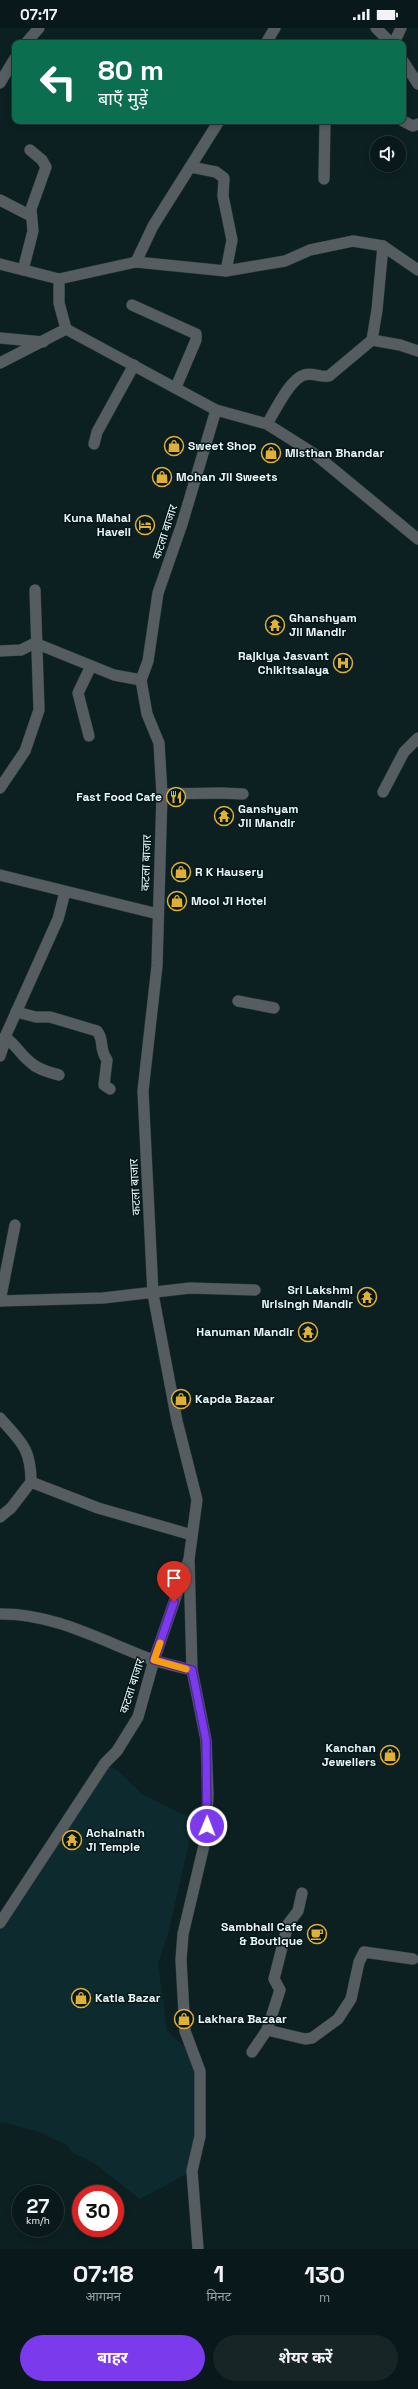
<!DOCTYPE html>
<html lang="hi">
<meta charset="utf-8">
<style>
:root{--surface:#09181a;--page:#172527;--text:#f1f3f6;--muted:#99a0a2;--line:#293739;--accent:#7c3aed}
body{margin:0;font-family:"Space Grotesk","Noto Sans Devanagari",sans-serif;background:var(--page);color:var(--text);height:100vh;display:flex;flex-direction:column;font-size:15px;white-space:nowrap}
*{box-sizing:border-box;margin:0}
p{font-size:13px;color:var(--muted)}
.icon{flex:none;width:22px;height:22px;fill:none;stroke:currentColor;stroke-width:2;stroke-linecap:round;stroke-linejoin:round}
.map{position:relative;height:2221px;overflow:hidden}
.drawer{display:flex;flex-direction:column;background:var(--surface);flex:1}
.drawer>*{flex:none}
.top-card{position:absolute;left:12px;top:12px;width:394px;height:84px;border-radius:8px;box-shadow:0 2px 6px #0003,0 0 0 1px var(--line);background:#0b6e4f;color:#fff;overflow:hidden}
.buttons{position:absolute;left:370px;top:108px;display:grid;gap:8px}
.buttons a{display:grid;place-items:center;width:36px;height:36px;border-radius:50%;background:var(--surface);box-shadow:0 2px 6px #0003,0 0 0 1px var(--line);font-size:20px}
.speed{position:absolute;left:12px;top:2157px;display:flex;gap:8px;font-size:20px;font-weight:700;text-align:center}
.speed>*{display:grid;place-content:center;width:52px;height:52px;border-radius:50%;background:var(--surface);box-shadow:0 2px 6px #0003,0 0 0 1px var(--line);line-height:1}
.speed small{font-size:10px;font-weight:400}
.speed .limit{border:6px solid #d22;background:#fff;color:#111}
.pin{position:absolute;display:grid;place-items:center;width:34px;height:34px;color:#fff;margin:-41px -17px;border-radius:50% 50% 50% 0;rotate:-45deg;box-shadow:0 0 4px #0007}
.pin .icon{rotate:45deg}
.me{position:absolute;width:44px;margin:-22px;rotate:1deg;stroke-linejoin:round;filter:drop-shadow(0 0 3px #0008)}
.turn{display:flex;align-items:center;gap:14px;height:84px;padding:0 20px;font-size:18px}
.turn .icon{width:52px;height:52px;stroke-width:2.5}
.turn b{display:block;font-size:28px;line-height:34px}
.eta{display:flex;justify-content:space-evenly;align-items:center;height:68px;text-align:center}
.eta b{font-size:24px;font-weight:700;line-height:28px}
.action{display:flex;gap:8px;margin-top:auto;padding:8px 20px}
.action a{flex:1;height:46px;border-radius:24px;background:var(--accent);color:#fff;font-size:16px;font-weight:700;line-height:46px;text-align:center}
.action a+a{background:var(--page);color:var(--text)}
.status{display:flex;justify-content:space-between;align-items:center;height:28px;padding:0 20px;background:var(--surface);direction:ltr}
.status svg{height:11px;fill:currentColor}
.map>svg:first-child{display:block}
.built{fill:#0d2b2e}
.lines{fill:none;stroke-linecap:round;stroke-linejoin:round}
.minor-casing{stroke:#273a3c;stroke-width:12}
.tertiary-casing{stroke:#273a3c;stroke-width:12}
.minor{stroke:#555d61;stroke-width:11}
.tertiary{stroke:#555d61;stroke-width:11}
.route-casing{stroke:#51269a;stroke-width:10}
.route{stroke:#7c3aed;stroke-width:7}
.slow{stroke:#f59e0b;stroke-width:7}
.labels{text-anchor:middle;dominant-baseline:central;stroke-width:3;stroke-linejoin:round;paint-order:stroke}
.poi-label{font-size:12px;font-weight:bold;fill:#eaf6f8;stroke:#041719;text-anchor:start}
.street-label{font-size:12px;fill:#eaf6f8;stroke:#041719}
</style>
<div class="status"><b>07:17</b><svg viewBox="0 0 49 12"><path d="M0 12V9h3v3zM5 12V6h3v6zM10 12V3h3v9zM15 12V0h3v12zM26 1h20v11H26zM47 4h2v5h-2z"/></svg></div>
<div class="map">
<svg width="418" height="2221" viewBox="0 0 418 2221">
<rect width="100%" height="100%" fill="#0c2022"/>
<path class="built" d="M105,1735l13,8 24,23 52,26 -25,110 -11,34 9,67 30,27 3,35 -8,78 -52,28 -46,-36 -22,-11 -5,-7 -28,-13 -36,-10 -3,1v-200z"/>
<g class="lines">
<g class="minor-casing">
<g id="minor">
<path d="M376,0l15,15"/>
<path d="M26,15l13,-15"/>
<path d="M266,15l9,-15"/>
<path d="M394,15l7,-15"/>
<path d="M403,33l15,23"/>
<path d="M0,55l15,-25"/>
<path d="M403,93l10,5 5,-2"/>
<path d="M191,139l25,5 8,6 -1,18 9,44 -6,31"/>
<path d="M324,151l1,-58"/>
<path d="M0,172l31,16"/>
<path d="M136,234l17,-36 66,-105"/>
<path d="M0,236l59,15"/>
<path d="M23,242l10,-39 -2,-22 15,-42 -4,-7 -12,-10"/>
<path d="M132,277l64,29v6l-20,47"/>
<path d="M66,301l-7,-26v-24l77,-17 90,9 59,-10 25,-11 43,-9 30,5 35,24"/>
<path d="M0,310l43,4"/>
<path d="M372,312l28,5 18,6"/>
<path d="M267,396c8,-13 23,-45 37,-49 9,-3 17,3 25,1l43,-36 5,-30 6,-64"/>
<path d="M94,416l3,-12 37,-67"/>
<path d="M35,615l79,32 27,5"/>
<path d="M0,623l21,-1 14,-7"/>
<path d="M89,708l-11,-43 13,-27"/>
<path d="M0,760l25,-37 14,-41 -4,-120"/>
<path d="M383,764l21,-40 14,-14"/>
<path d="M162,766l59,-1 22,1"/>
<path d="M0,847l158,39"/>
<path d="M238,973l36,7"/>
<path d="M16,984l20,5h14l47,14c8,10 1,16 10,29l-3,25 6,4"/>
<path d="M5,1009c12,9 15,17 25,25 8,8 19,10 29,13"/>
<path d="M0,1013l5,-4 53,-118 7,-27"/>
<path d="M0,1018l3,1 -3,9"/>
<path d="M0,1273l103,-3 87,-10 65,2"/>
<path d="M0,1273l15,-76"/>
<path d="M0,1390c21,24 31,30 31,64"/>
<path d="M0,1489l11,-9 20,-26 67,26 94,27"/>
<path d="M189,1532l3,110 14,70 2,55 -2,42 -23,97 -2,26 4,71 15,40v65l-8,35 6,78"/>
<path d="M0,1586c54,-1 104,28 153,46 13,4 26,7 39,10"/>
<path d="M267,2002l38,9 7,-1 26,-19 13,-20 8,-37 5,-10 49,7"/>
<path d="M252,2024l15,-22 13,-40 -6,-11 14,-55 10,-13 4,-18"/>
</g>
</g>
<g class="tertiary-casing">
<g id="tertiary">
<path d="M0,335l66,-34 150,81 51,14 49,31 102,84"/>
<path d="M0,1895l105,-160 12,-12 21,-34 16,-57 35,-101 8,-59 -20,-79 -24,-127 -10,-203 14,-125 5,-172 -3,-51 -12,-29 -6,-34 7,-19 10,-68 24,-69 34,-114"/>
</g>
</g>
<use href="#minor" class="minor"/>
<use href="#tertiary" class="tertiary"/>
</g>
<g class="lines">
<g class="route-casing">
<path id="route" d="M174,1574l-20,58 38,10 14,70 1,86"/>
</g>
<use href="#route" class="route"/>
<path class="slow" d="M160,1615l-6,17 32,9"/>
</g>
<defs>
<g id="shop-ring" transform="scale(1)"><circle r="9.5" fill="#041719" stroke="#e1af34" stroke-width="1.5"/><path d="M-5-2.5h2.3a2.7 3.5 0 0 1 5.4 0H5L5.5 6h-11ZM-1.5-2.5h3a1.5 2.3 0 0 0-3 0Z" fill="#e1af34"/></g>
<g id="hotel-ring" transform="scale(1)"><circle r="9.5" fill="#041719" stroke="#e1af34" stroke-width="1.5"/><path d="M-6-4.5h1.5V1H6V5H4.5V3h-9V5H-6ZM-4 0a1.8 1.8 0 1 1 3.6 0ZM.5 0V-2.5h3Q6-2.5 6 0Z" fill="#e1af34"/></g>
<g id="temple-ring" transform="scale(1)"><circle r="9.5" fill="#041719" stroke="#e1af34" stroke-width="1.5"/><path d="M0-6L5-2H3V0L6.5 2.5H4V6H1.5V3h-3V6H-4V2.5H-6.5L-3 0V-2H-5Z" fill="#e1af34"/></g>
<g id="hospital-ring" transform="scale(1)"><circle r="9.5" fill="#041719" stroke="#e1af34" stroke-width="1.5"/><path d="M-5-5h3v3.5h4V-5h3V5h-3V1.5h-4V5h-3Z" fill="#e1af34"/></g>
<g id="restaurant-ring" transform="scale(1)"><circle r="9.5" fill="#041719" stroke="#e1af34" stroke-width="1.5"/><path d="M-5-6h1v4h1v-4h1v4h1v-4h1v5L-1.5 .5V6h-2V.5L-5-1ZM5-6V6H3V1.5H1.5Q1.5-4 5-6Z" fill="#e1af34"/></g>
<g id="cafe-ring" transform="scale(1)"><circle r="9.5" fill="#041719" stroke="#e1af34" stroke-width="1.5"/><path d="M-5.5-4.5H6V0H3Q3 3.5 0 3.5H-2.5Q-5.5 3.5-5.5 0ZM3-3.2v2h1.7v-2ZM-6 4.5H4V6H-6Z" fill="#e1af34"/></g>
</defs>
<g fill-rule="evenodd">
<use href="#shop-ring" x="174" y="418"/>
<use href="#shop-ring" x="271" y="425"/>
<use href="#shop-ring" x="162" y="449"/>
<use href="#hotel-ring" x="145" y="497"/>
<use href="#temple-ring" x="275" y="597"/>
<use href="#hospital-ring" x="343" y="635"/>
<use href="#restaurant-ring" x="176" y="769"/>
<use href="#temple-ring" x="224" y="788"/>
<use href="#shop-ring" x="181" y="844"/>
<use href="#shop-ring" x="177" y="873"/>
<use href="#temple-ring" x="367" y="1269"/>
<use href="#temple-ring" x="308" y="1304"/>
<use href="#shop-ring" x="181" y="1371"/>
<use href="#shop-ring" x="390" y="1727"/>
<use href="#temple-ring" x="72" y="1812"/>
<use href="#cafe-ring" x="317" y="1906"/>
<use href="#shop-ring" x="81" y="1970"/>
<use href="#shop-ring" x="184" y="1991"/>
</g>
<g class="labels">
<g class="poi-label">
<text x="188" y="418">Sweet Shop</text>
<text x="285" y="425">Misthan Bhandar</text>
<text x="176" y="449">Mohan Jii Sweets</text>
<text x="131" y="490" text-anchor="end">Kuna Mahal<tspan x="131" dy="14">Haveli</tspan></text>
<text x="289" y="590">Ghanshyam<tspan x="289" dy="14">Jii Mandir</tspan></text>
<text x="329" y="628" text-anchor="end">Rajkiya Jasvant<tspan x="329" dy="14">Chikitsalaya</tspan></text>
<text x="162" y="769" text-anchor="end">Fast Food Cafe</text>
<text x="238" y="781">Ganshyam<tspan x="238" dy="14">Jii Mandir</tspan></text>
<text x="195" y="844">R K Hausery</text>
<text x="191" y="873">Mool Ji Hotel</text>
<text x="353" y="1262" text-anchor="end">Sri Lakshmi<tspan x="353" dy="14">Nrisingh Mandir</tspan></text>
<text x="294" y="1304" text-anchor="end">Hanuman Mandir</text>
<text x="195" y="1371">Kapda Bazaar</text>
<text x="376" y="1720" text-anchor="end">Kanchan<tspan x="376" dy="14">Jewellers</tspan></text>
<text x="86" y="1805">Achalnath<tspan x="86" dy="14">Ji Temple</tspan></text>
<text x="303" y="1899" text-anchor="end">Sambhali Cafe<tspan x="303" dy="14">&amp; Boutique</tspan></text>
<text x="95" y="1970">Katla Bazar</text>
<text x="198" y="1991">Lakhara Bazaar</text>
</g>
<g class="street-label">
<text transform="translate(165 504) rotate(-72)">कटला बाजार</text>
<text transform="translate(146 835) rotate(-88)">कटला बाजार</text>
<text transform="translate(135 1159) rotate(-93)">कटला बाजार</text>
<text transform="translate(132 1658) rotate(-72)">कटला बाजार</text>
</g>
</g>
</svg>
<div class="buttons">
<a><svg class="icon" aria-label="sound" viewBox="0 0 24 24"><path d="M4 9h4l5-4v14l-5-4H4zM17 9q2 3 0 6"/></svg></a>
</div>
<div class="speed"><div>27<small>km/h</small></div><div class="limit">30</div></div>
<div class="pin" style="left:174px;top:1574px;background:#d93025"><svg class="icon" aria-label="arrive" viewBox="0 0 24 24"><path d="M6 21V4h12l-3 4 3 4H6"/></svg></div>
<svg class="me" style="left:207px;top:1798px" viewBox="-20 -20 40 40"><circle r="17" fill="#7c3aed" stroke="#fff" stroke-width="3"/><path d="M0-11L8 9 0 5-8 9z" fill="#fff"/></svg>
<div class="top-card">
<div class="turn"><svg class="icon" aria-label="left" viewBox="0 0 24 24"><path d="M17 20v-9H6M10 6l-5 5 5 5"/></svg><div><b>80 m</b>बाएँ मुड़ें</div></div>
</div>
</div>
<section class="drawer">
<div class="eta">
<div><b>07:18</b><p>आगमन</p></div>
<div><b>1</b><p>मिनट</p></div>
<div><b>130</b><p>m</p></div>
</div>
<div class="action"><a>बाहर</a><a>शेयर करें</a></div>
</section>
